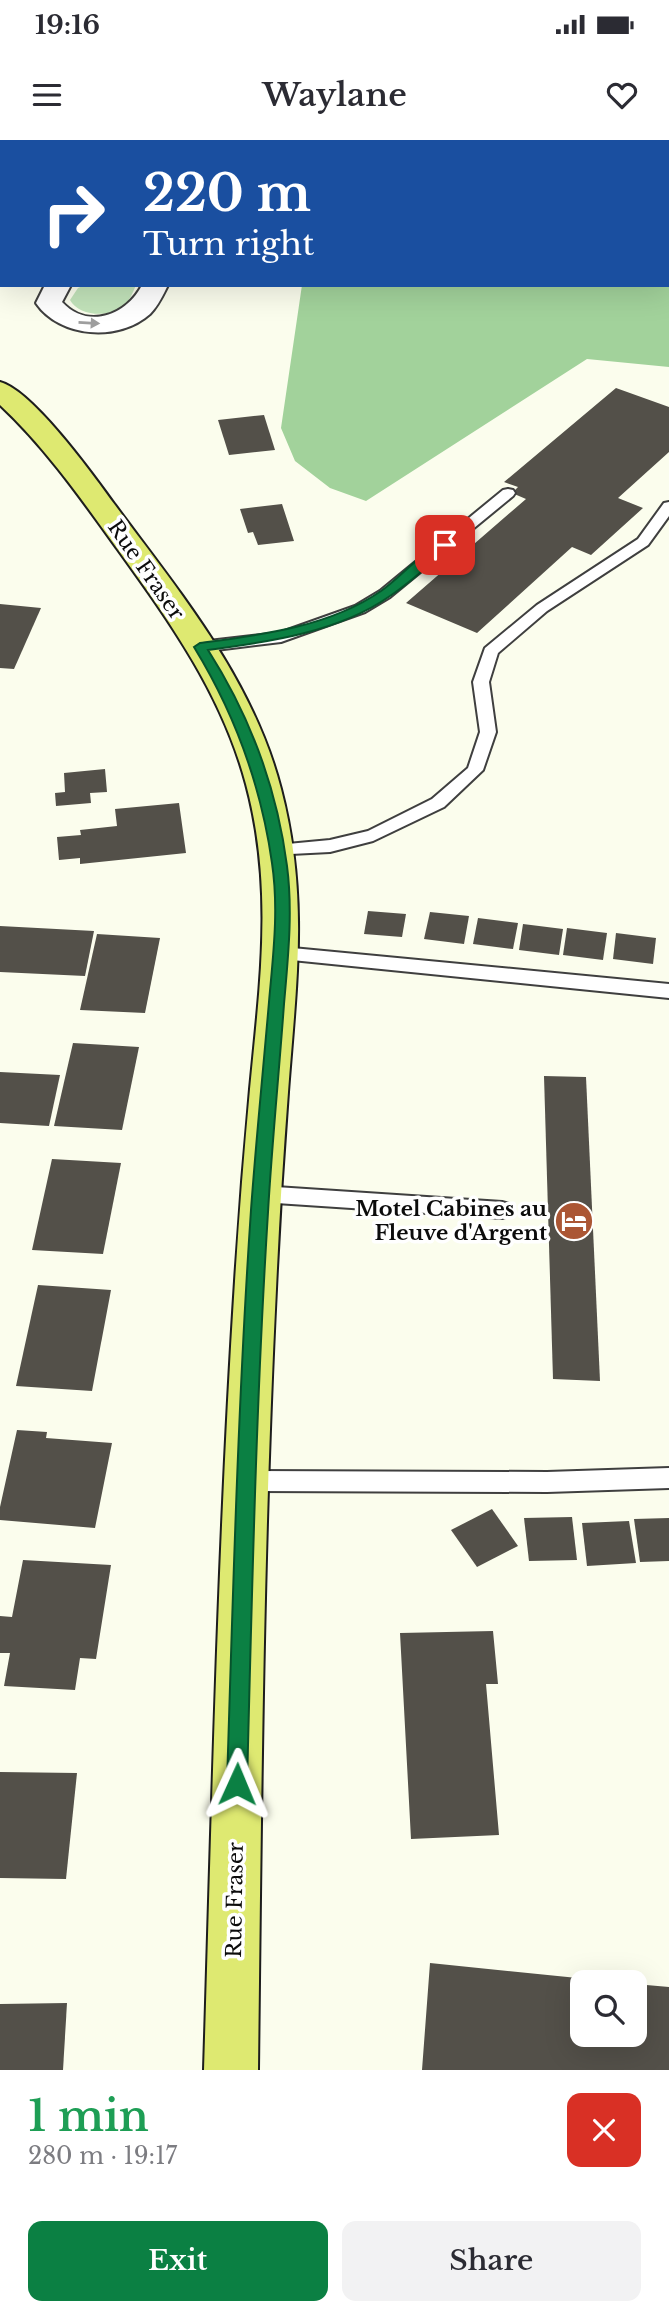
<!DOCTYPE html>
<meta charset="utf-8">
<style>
:root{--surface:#fff;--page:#f2f2f3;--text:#2b2b33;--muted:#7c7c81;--accent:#0b8043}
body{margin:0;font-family:"Libre Baskerville",serif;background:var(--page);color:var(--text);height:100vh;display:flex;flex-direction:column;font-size:26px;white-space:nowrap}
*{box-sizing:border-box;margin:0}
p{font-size:23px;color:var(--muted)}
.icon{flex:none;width:38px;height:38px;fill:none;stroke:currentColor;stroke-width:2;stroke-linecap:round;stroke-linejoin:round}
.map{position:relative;height:1930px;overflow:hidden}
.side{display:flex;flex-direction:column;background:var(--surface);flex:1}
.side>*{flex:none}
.guide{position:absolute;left:0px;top:0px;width:670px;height:147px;box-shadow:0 7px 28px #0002;background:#1a4fa0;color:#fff;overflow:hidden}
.fabs{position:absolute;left:570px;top:1830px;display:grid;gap:14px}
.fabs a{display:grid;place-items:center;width:77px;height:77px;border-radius:14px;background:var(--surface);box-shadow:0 7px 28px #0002;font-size:35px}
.pin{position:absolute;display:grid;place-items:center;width:60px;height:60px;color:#fff;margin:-30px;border-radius:14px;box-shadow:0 4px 10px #0006}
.me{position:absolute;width:77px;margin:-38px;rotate:1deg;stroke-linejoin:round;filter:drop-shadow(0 0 5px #0008)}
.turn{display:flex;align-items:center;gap:24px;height:147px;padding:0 28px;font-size:32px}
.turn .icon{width:91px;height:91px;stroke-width:2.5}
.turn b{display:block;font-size:49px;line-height:60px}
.round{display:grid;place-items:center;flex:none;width:74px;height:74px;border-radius:14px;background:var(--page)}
.head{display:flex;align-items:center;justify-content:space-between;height:119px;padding:0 28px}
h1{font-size:42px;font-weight:600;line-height:52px;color:#1e9e55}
.button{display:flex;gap:14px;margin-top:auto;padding:14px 28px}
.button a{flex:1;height:80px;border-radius:14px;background:var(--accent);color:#fff;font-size:28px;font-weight:600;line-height:80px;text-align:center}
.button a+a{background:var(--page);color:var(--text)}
.status{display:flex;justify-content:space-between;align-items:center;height:49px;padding:0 35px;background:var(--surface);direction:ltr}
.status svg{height:19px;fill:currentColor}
header{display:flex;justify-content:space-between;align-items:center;height:91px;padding:0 28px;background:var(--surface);font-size:32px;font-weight:600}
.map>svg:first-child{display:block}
.green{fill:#c2e3ba}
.forest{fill:#a2d29b}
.building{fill:#535049}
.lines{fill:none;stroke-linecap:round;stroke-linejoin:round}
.lane-casing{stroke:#3f3f3f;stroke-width:4}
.street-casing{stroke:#3f3f3f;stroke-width:4}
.primary-casing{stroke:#1d1d1d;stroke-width:4}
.lane{fill:#fff;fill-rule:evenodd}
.street{fill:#fff;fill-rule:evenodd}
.primary{fill:#dee971;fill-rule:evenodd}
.oneway{fill:#9e9e9e}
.route{fill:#0b8043;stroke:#07532c;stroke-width:2}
.labels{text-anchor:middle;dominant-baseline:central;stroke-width:7;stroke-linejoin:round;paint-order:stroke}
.street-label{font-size:21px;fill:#0c0c0c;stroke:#fff}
.poi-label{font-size:21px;font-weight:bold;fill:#0c0c0c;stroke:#fff;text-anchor:end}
</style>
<div class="status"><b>19:16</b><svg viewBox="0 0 49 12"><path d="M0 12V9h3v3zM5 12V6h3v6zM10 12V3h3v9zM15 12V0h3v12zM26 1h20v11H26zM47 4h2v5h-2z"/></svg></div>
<header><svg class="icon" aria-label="menu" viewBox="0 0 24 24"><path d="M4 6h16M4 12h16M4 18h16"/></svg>Waylane<svg class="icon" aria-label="heart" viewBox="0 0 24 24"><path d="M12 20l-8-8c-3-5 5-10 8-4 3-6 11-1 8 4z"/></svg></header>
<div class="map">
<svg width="669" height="1930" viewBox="0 0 669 1930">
<rect width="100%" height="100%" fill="#fbfded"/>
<path class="green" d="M85,145h51c-3,7 -6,15 -11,20 -13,13 -46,12 -55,-5l8,-12z"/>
<path class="forest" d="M519,0h150v227l-82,-8 -221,142 -36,-13 -35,-27 -14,-33 21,-143h366v-143h-157z"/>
<g class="building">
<path d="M616,248l53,19v45l-51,46 25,10 -52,47 -19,-8 -95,86 -71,-30 120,-104 -14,-6 6,-6 -14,-5z"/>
<path d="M264,275l11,35 -46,5 -11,-35z"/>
<path d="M282,364l12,37 -36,4 -5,-13 -5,1 -8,-24z"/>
<path d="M0,464l41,4 -27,61 -14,-1z"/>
<path d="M105,629l2,23 -17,1 1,10 -35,3 -1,-13 10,-1 -1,-19z"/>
<path d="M179,663l7,50 -106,11v-6l-21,2 -2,-23 24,-2 -1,-5 37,-4 -2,-17z"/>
<path d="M368,771l38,3 -4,23 -38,-3z"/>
<path d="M430,772l39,4 -5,28 -40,-5z"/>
<path d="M478,778l40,5 -5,26 -40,-5z"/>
<path d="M523,784l40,5 -4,26 -40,-5z"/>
<path d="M0,786l94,5 -9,45 -85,-4z"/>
<path d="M567,788l40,5 -4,27 -40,-5z"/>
<path d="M616,793l40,5 -3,26 -40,-5z"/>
<path d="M97,794l63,4 -15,75 -65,-3z"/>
<path d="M73,903l66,4 -17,83 -68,-4z"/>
<path d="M0,932l60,3 -11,51 -49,-3z"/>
<path d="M544,936l42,1 14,304 -47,-2z"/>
<path d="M52,1019l69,4 -18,91 -71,-4z"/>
<path d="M38,1145l73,5 -19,101 -76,-5z"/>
<path d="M17,1290l30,2 -1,6 66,5 -17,85 -95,-8v-13z"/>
<path d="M492,1369l26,37 -41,21 -26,-37z"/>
<path d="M572,1377l5,43 -48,1 -5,-43z"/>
<path d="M669,1378v43l-29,1 -6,-43z"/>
<path d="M629,1381l7,42 -49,3 -5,-43z"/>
<path d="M23,1420l88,5 -15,94 -16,-1 -5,32 -71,-4 6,-33h-10v-37l12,1z"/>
<path d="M493,1491l5,53h-12l13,151 -88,4 -11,-206z"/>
<path d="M0,1632l77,1 -11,106 -66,-1z"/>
<path d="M430,1823l177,18 -24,2v52h52v-51l34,3v83h-247z"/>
<path d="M67,1863l-4,67h-63v-66z"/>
</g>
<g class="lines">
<g class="lane-casing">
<g id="lane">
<path d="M508,349l5,1 2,3 -2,3 -123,101 -25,15 -84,30 -81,10 -8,-5 8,-5 79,-9 76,-27 25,-15 123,-101z"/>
<path d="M669,362v14l-21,29 -101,66 -49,42 -9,29 7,50 -13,38 -39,37 -71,34 -43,11 -59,3 -3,-4 9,-6 53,-5 38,-9 64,-32 36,-31 12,-36 -7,-50 12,-34 52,-43 101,-66 26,-36z"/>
<path d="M282,807l387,37v14l-387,-39 -6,-1 -3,-5 3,-5z"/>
<path d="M261,1046l241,16 7,2 3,6 -3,6 -7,2 -241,-16 -7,-2 -3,-6 3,-6z"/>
<path d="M669,1328v20l-122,4 -302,-1 -8,-3 -3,-7 3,-7 8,-3 302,1z"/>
</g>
</g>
<g class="street-casing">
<g id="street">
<rect x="153" y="0" width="24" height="2"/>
<path d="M45,145h26l-9,17c26,28 65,13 80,-17h26c-5,10 -10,21 -18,29 -31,28 -90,24 -114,-11z"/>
</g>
</g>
<g class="primary-casing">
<path id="primary" d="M0,242c32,8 94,94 115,123 66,89 138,175 166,284 28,107 15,196 7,303 -5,66 -9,132 -12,197 -13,260 -15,521 -18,781h-54c8,-263 14,-526 31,-789 4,-64 9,-128 15,-192 10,-105 24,-201 -4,-305 -24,-90 -76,-162 -130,-237 -36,-50 -71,-100 -116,-142z"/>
</g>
<use href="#lane" class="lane"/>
<use href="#street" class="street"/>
<use href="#primary" class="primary"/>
</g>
<defs><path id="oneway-solid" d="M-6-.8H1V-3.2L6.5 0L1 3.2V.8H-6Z" transform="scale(1.75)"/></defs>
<use class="oneway" href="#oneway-solid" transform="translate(89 183) rotate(3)"/>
<path class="route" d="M445,402l6,3 -2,3c-19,16 -38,34 -59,48 -51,36 -121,46 -182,54 42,66 69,138 79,216 6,46 1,92 -3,138 -5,69 -12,139 -16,208 -12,190 -16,381 -21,572l-3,7 -7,3 -7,-3 -3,-7c6,-191 11,-383 24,-574 5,-69 12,-138 18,-208 4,-46 10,-92 3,-139 -11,-78 -37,-149 -78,-216l6,-4c61,-8 129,-16 181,-52 19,-13 43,-42 64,-49z"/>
<defs>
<g id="hotel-disc" transform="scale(2.0125)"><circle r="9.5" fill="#ab5634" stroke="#fff"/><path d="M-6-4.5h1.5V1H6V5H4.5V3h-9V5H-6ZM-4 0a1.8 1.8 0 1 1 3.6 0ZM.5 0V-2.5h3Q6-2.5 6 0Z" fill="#fff"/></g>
</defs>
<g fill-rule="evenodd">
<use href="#hotel-disc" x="574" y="1081"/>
</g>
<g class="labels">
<g class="street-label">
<text transform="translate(146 430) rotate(55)">Rue Fraser</text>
<text transform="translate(235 1760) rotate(-89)">Rue Fraser</text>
</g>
<g class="poi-label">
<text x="547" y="1069">Motel Cabines au<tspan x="547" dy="24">Fleuve d'Argent</tspan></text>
</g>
</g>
</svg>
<div class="fabs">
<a><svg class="icon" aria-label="search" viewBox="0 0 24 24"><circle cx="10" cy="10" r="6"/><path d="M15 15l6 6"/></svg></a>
</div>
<div class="pin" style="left:445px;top:405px;background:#d93025"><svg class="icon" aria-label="arrive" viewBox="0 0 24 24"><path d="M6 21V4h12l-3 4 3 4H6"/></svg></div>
<svg class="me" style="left:237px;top:1644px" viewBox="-20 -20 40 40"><path d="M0-17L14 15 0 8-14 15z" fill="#0b8043" stroke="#fff" stroke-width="4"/></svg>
<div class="guide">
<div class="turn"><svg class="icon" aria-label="right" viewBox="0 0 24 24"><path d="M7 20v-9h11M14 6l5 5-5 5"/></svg><div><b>220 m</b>Turn right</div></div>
</div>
</div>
<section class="side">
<div class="head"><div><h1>1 min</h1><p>280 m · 19:17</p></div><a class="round" style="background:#d93025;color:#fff"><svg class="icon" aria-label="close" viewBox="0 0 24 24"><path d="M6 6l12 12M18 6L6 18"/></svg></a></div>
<div class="button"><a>Exit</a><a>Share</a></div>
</section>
